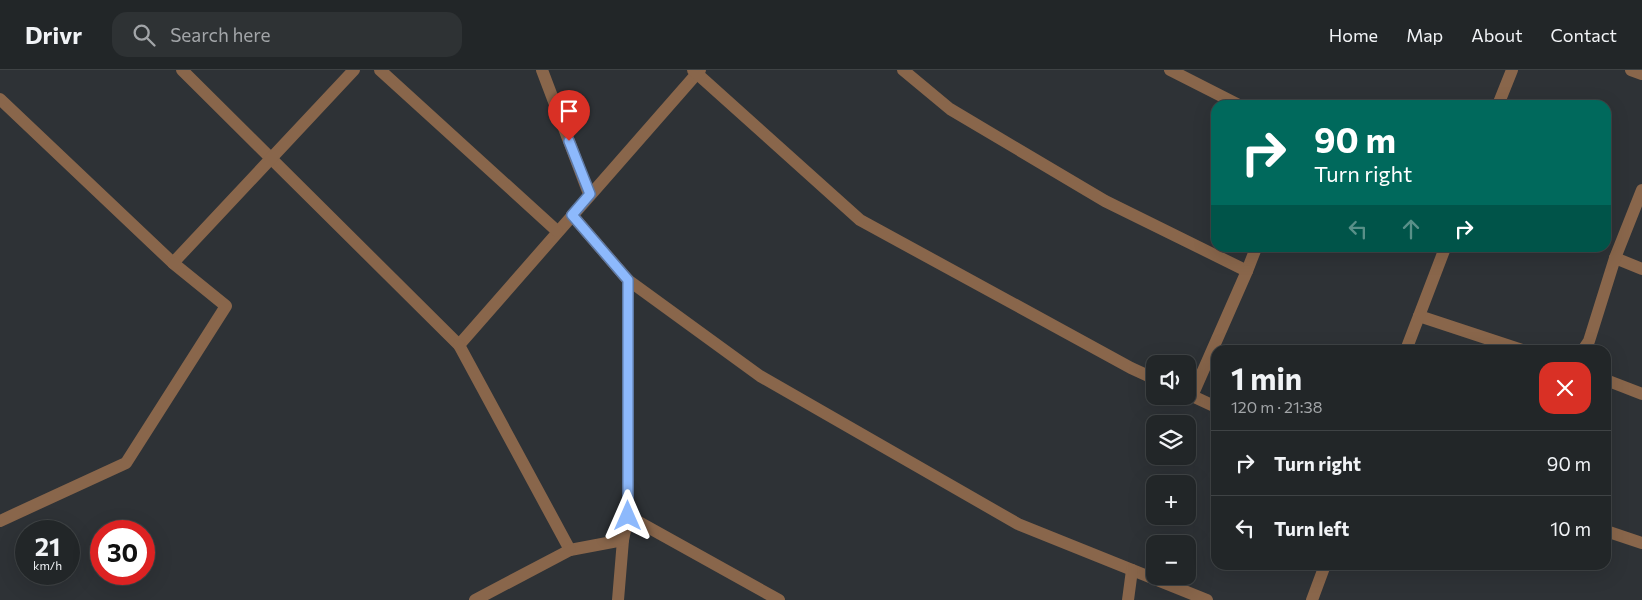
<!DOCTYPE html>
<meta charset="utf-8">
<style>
:root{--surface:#222628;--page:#2e3234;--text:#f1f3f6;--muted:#a2a5a8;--line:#3f4345}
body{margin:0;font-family:Commissioner,sans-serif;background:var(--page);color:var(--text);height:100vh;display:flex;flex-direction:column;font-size:19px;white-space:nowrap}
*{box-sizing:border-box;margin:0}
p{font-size:16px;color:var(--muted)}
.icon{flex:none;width:28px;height:28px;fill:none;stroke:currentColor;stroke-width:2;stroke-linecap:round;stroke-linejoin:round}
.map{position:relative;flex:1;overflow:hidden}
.details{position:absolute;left:1211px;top:275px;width:400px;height:225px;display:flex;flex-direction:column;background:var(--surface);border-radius:15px;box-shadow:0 5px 20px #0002,0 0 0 1px var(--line)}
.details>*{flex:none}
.guide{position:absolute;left:1211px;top:30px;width:400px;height:152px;border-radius:15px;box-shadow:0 5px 20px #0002,0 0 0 1px var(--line);background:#00695c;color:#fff;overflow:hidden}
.tools{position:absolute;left:1146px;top:285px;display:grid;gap:10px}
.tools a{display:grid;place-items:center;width:50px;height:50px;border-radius:10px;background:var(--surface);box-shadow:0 5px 20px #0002,0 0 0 1px var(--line);font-size:25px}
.speed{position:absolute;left:15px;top:450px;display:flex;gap:10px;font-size:25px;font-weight:700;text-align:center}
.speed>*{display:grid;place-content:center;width:65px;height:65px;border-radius:50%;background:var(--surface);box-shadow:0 5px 20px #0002,0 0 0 1px var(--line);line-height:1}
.speed small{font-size:12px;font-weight:400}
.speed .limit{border:8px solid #d22;background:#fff;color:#111}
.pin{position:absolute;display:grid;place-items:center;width:42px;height:42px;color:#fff;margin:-51px -21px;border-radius:50% 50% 50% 0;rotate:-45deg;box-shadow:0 0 5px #0007}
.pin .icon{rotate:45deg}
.me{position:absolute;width:55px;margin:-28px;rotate:0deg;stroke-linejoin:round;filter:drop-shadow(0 0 4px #0008)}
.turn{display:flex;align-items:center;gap:18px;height:105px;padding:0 20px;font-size:22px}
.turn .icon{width:65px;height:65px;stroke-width:2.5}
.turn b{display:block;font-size:35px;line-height:42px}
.lanes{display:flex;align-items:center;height:48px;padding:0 20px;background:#0003;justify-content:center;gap:25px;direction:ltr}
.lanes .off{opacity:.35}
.round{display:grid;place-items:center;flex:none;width:52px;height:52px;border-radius:15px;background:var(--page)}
.head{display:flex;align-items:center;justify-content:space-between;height:85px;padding:0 20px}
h1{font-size:30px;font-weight:700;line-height:38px}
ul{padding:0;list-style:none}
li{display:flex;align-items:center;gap:15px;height:65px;padding:0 20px;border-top:1px solid var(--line)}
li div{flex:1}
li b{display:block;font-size:19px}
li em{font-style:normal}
header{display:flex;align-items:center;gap:30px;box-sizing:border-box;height:70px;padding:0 25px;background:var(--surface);border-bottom:1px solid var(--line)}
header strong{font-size:24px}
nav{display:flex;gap:28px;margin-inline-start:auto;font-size:18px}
.search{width:350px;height:45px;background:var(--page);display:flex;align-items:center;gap:12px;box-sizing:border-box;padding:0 18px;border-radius:15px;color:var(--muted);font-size:19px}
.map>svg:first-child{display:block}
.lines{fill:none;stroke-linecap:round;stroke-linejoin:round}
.street{stroke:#89664b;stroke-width:12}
.route-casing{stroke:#5c78a4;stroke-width:12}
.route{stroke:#8db9fc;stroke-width:9}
</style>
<header>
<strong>Drivr</strong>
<div class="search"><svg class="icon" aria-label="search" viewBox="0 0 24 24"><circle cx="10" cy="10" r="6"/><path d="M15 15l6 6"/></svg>Search here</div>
<nav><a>Home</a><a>Map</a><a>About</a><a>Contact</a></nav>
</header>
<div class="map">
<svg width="1642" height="530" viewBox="0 0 1642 530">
<rect width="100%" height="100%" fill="#2e3236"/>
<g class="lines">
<g class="street">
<path d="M182,0l277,275 241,-275"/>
<path d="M380,0l177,161"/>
<path d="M542,0l47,124"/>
<path d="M693,0l167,150 271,148 24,11"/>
<path d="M903,0l47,39 155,92 142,70 9,-23"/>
<path d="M1170,0l69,35"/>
<path d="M1631,0l11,4"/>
<path d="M0,29l173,164 181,-193"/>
<path d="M1498,35l14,-35"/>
<path d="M572,145l56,65v236l-5,24 -5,60"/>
<path d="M1615,188l27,11"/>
<path d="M628,210l132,96 258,148 189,76"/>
<path d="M1419,246l103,34"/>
<path d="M459,275l111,205 53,-10"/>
<path d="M1406,280l39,-102"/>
<path d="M1583,280l6,-9 26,-83 27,-68"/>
<path d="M1606,310l36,14"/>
<path d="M1188,324l28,13"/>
<path d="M1192,326l55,-125"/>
<path d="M628,446l151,84"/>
<path d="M0,451l126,-58 100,-157 -53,-43"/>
<path d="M1606,461l36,12"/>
<path d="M475,530l95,-50"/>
<path d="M1128,530l4,-30"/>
<path d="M1312,530l13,-35"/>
</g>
</g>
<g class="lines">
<g class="route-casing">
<path id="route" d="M569,71l21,53 -18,21 56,65v236"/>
</g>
<use href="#route" class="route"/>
</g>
</svg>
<div class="tools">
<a><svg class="icon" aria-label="sound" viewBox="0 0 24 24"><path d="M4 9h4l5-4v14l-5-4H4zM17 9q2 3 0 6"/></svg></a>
<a><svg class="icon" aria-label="layers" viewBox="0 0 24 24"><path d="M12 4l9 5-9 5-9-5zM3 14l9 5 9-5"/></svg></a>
<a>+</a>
<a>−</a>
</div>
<div class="speed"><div>21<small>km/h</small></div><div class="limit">30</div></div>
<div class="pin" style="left:569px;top:71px;background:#d93025"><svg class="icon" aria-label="arrive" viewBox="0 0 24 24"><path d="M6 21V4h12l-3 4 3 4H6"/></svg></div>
<svg class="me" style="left:628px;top:446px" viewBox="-20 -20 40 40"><path d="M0-17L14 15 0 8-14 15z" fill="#8db9fc" stroke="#fff" stroke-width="4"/></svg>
<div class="guide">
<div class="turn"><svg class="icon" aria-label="right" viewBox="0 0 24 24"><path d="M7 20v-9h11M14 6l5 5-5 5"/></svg><div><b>90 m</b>Turn right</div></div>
<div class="lanes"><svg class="icon off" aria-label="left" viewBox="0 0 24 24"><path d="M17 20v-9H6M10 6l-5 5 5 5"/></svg><svg class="icon off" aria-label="ahead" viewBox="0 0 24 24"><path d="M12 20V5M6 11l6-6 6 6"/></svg><svg class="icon" aria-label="right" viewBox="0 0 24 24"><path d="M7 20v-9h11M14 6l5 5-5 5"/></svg></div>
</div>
<section class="details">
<div class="head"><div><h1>1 min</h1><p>120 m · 21:38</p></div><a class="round" style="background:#d93025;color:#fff"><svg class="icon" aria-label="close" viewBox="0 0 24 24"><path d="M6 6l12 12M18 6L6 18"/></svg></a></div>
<ul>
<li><svg class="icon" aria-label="right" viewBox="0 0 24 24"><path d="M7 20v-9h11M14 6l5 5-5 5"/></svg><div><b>Turn right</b></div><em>90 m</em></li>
<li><svg class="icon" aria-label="left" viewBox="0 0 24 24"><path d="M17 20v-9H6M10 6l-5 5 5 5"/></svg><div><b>Turn left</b></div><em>10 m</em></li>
</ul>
</section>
</div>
